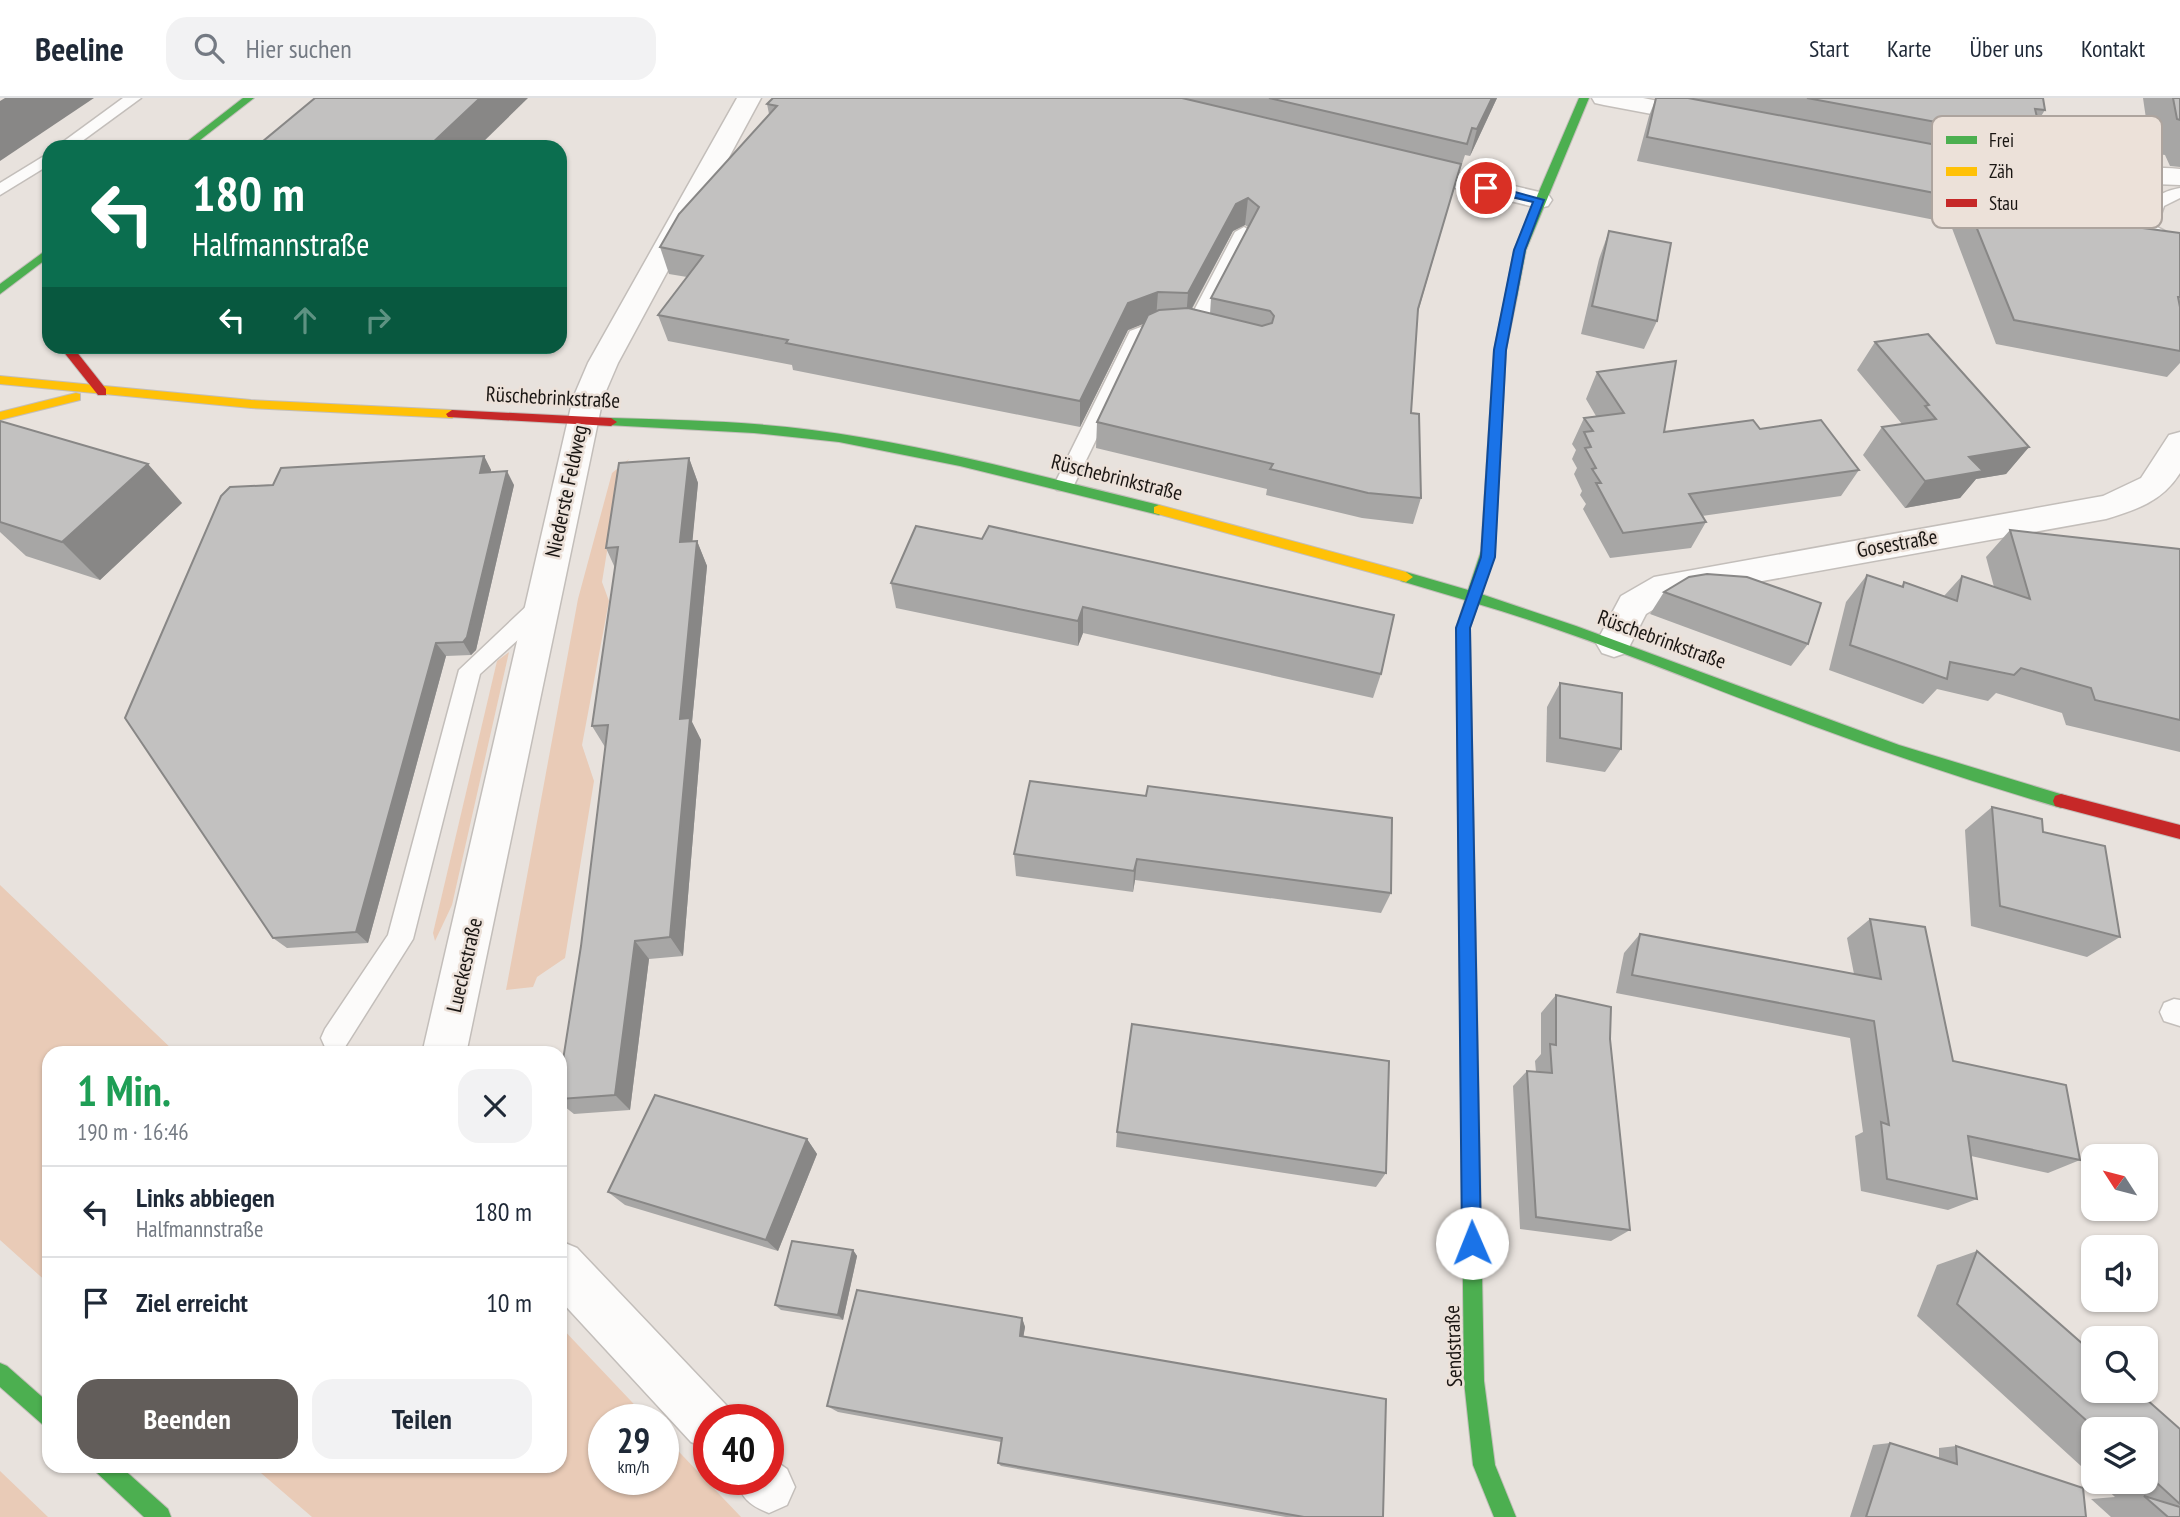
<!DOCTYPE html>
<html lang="de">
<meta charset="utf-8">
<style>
:root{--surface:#fff;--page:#f2f2f3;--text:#1f2937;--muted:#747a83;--line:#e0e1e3;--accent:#625d5a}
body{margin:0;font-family:"PT Sans Narrow",sans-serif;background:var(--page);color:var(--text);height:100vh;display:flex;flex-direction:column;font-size:26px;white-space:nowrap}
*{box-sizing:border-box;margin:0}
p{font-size:23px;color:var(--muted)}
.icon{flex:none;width:38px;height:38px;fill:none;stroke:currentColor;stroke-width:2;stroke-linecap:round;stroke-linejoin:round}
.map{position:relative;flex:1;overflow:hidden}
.panel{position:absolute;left:42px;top:948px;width:525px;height:427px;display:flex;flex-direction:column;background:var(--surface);border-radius:21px;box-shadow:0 2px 5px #0004}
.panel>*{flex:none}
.hud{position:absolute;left:42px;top:42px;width:525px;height:214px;border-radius:21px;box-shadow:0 2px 5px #0004;background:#0b6e4f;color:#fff;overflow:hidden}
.needle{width:46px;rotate:306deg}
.buttons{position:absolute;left:2081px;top:1046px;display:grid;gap:14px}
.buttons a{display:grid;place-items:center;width:77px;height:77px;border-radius:14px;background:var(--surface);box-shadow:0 2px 5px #0004;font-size:35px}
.speed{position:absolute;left:588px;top:1306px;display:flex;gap:14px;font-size:35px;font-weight:700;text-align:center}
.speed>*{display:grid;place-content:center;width:91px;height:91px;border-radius:50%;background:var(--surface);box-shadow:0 2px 5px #0004;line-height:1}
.speed small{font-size:18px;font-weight:400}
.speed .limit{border:10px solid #d22;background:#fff;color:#111}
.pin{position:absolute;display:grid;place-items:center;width:60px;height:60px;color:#fff;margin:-30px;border:4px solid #fff;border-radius:50%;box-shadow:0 2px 7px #0007}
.me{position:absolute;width:77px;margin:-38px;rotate:359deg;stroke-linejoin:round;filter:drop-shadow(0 0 5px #0008)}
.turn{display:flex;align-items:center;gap:24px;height:147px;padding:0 35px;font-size:32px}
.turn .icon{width:91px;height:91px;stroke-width:2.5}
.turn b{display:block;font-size:49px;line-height:60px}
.lanes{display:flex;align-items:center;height:66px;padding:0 35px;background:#0003;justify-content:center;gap:35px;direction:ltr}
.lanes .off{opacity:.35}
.round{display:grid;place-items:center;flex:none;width:74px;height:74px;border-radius:21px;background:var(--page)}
.summary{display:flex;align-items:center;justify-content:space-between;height:119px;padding:0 35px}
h1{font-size:42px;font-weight:800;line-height:52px;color:#1e9e55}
.cta{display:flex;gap:14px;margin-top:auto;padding:14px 35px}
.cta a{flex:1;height:80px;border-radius:21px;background:var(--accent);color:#fff;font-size:28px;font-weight:800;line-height:80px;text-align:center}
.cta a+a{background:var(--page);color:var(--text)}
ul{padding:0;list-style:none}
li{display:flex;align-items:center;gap:21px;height:91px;padding:0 35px;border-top:2px solid var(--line)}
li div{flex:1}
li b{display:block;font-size:26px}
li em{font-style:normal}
header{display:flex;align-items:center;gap:42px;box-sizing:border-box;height:98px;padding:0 35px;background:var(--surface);border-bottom:2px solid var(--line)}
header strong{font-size:33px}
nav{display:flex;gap:38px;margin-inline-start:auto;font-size:24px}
.search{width:490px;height:63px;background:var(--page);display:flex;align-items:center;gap:18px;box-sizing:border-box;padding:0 24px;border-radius:21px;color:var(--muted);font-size:26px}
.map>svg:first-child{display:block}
.green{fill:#e9cbb7}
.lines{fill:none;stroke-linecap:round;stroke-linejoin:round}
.lane-casing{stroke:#c3beba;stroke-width:3}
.street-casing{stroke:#c3beba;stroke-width:3}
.fast-casing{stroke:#c3beba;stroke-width:2}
.slow-casing{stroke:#c3beba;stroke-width:2}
.jam-casing{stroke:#c3beba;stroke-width:2}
.lane{fill:#fcfbfa;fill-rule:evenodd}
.street{fill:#fcfbfa;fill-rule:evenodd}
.fast{fill:#4caf50;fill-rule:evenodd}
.slow{fill:#ffc107;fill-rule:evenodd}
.jam{fill:#c62828;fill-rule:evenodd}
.wall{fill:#a7a6a5;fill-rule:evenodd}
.shaded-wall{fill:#888786}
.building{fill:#c2c1c0;stroke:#888786;stroke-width:2}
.route{fill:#1a73e8;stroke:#114b97;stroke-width:2}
.labels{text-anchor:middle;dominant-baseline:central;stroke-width:5;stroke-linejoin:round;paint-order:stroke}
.street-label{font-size:21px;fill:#1a1613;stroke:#ece1d9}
.key{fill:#ece1d9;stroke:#ada49e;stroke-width:2}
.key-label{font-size:19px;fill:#1a1613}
</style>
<header>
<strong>Beeline</strong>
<div class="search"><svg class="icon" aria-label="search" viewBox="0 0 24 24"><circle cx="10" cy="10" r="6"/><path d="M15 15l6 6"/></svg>Hier suchen</div>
<nav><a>Start</a><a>Karte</a><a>Über uns</a><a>Kontakt</a></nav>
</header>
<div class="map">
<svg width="2180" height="1419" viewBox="0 0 2180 1419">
<rect width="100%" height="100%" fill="#e8e2dd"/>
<g class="green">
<path d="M629,361l-9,13 -18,110 7,19 -27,144 12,36 -29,177 -28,19 -4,10 -27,3 72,-391 34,-126z"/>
<path d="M509,554l-57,253 -17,36 -2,-8 64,-272z"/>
<path d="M0,787l176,168 -127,1v230l-49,-44z"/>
<path d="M560,1228l88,93h-44v60h59v-44l78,82h-429l-58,-50 306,-1z"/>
<path d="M0,1373l48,46h-48z"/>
</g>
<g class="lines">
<g class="lane-casing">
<g id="lane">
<path d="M123,0h18l-67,49h-18z"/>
<path d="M49,55v12l-49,30v-12z"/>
<path d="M2180,90v10l-16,8 -10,29h-12l-3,-4c7,-26 14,-38 41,-43z"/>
<path d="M1244,129l9,5 -53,101 -36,-1 -19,7 -71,146 -3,5h-14l-3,-5 76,-154 27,-10 31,1 47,-90z"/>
<path d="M542,499l8,2 3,6 -3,6 -70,63 -67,265 -68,108 -10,4 -10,-4 -4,-9 4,-9 63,-94 71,-265 75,-71z"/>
<path d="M2174,901l6,1v26l-16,-5 -4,-9 4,-9z"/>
</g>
</g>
<g class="street-casing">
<g id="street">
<path d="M737,0h24l-143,265 -15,35 -137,656h-44l151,-656 15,-35z"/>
<path d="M1592,0h51l71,14 3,5 -3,5 -9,2 -101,-19 -9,-2z"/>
<path d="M1407,63l141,33 4,6 -4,6 -9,2 -141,-34 -4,-5 4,-5z"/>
<path d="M2001,67l73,21c34,-20 68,-20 106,-17v16l-52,-2 -32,12 84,44v19l-116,-58 -72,-22 -4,-5 4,-5z"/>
<path d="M2180,334v41c-17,28 -44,37 -74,46l-432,78 -28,17 -20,39 -12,4 -12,-4 -6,-10 25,-47 33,-19 449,-81 38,-18 28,-43z"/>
<path d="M560,1143l17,7 150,158 5,13h-23v30l-18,-7 -131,-142z"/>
<path d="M768,1358l19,13 8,18 -8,18 -18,8c-20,-8 -26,-14 -34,-34h33z"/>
</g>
</g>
<g class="fast-casing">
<g id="fast">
<path d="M243,0h11l-63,49h-11z"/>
<path d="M1579,0h10l-63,152 -9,47 -2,3h-8l-2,-3 9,-47z"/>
<path d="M49,150v9l-49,37v-10z"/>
<path d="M611,320c67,2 134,3 201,12 117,15 232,47 347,75l7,5 -7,5 -199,-49 -121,-24 -85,-9 -147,-8v-6z"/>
<path d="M1488,448l7,5 -14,43 95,32 323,119 168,51 2,5 -2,5 -6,2c-85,-25 -170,-53 -253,-84 -109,-40 -218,-87 -330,-120l-8,24 14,753 11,84 21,52h-22l-21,-52 -9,-84 -8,-753 9,-28 -64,-19 -2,-4 7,-5 62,18 13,-39z"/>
<path d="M0,1265l7,3 42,37v24l-7,-3 -42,-37z"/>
<path d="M94,1368h26l48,43 3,8h-27l-47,-44z"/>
</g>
</g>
<g class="slow-casing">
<g id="slow">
<path d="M1511,195l6,4 -11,53 -11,201 -7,5 -7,-5 13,-201 11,-53z"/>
<path d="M0,278l251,24 201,10 6,4 -6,4 -201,-10 -251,-24z"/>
<path d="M76,295l4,1v6l-80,20v-8z"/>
<path d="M1159,407l247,67 7,5 -7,5 -252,-69v-6z"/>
</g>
</g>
<g class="jam-casing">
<g id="jam">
<path d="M59,248h13l34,43v6h-8z"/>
<path d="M452,312l159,8 6,4 -6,4 -163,-9 -2,-3z"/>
<path d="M2061,696l119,31v14l-125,-33 -2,-5 2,-5z"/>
</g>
</g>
<use href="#lane" class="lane"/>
<use href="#street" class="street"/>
<use href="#fast" class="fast"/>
<use href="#slow" class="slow"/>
<use href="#jam" class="jam"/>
</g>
<g class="wall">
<path d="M773,0h724l-27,58 -5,-1 -5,15h-1l-41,142 -7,101 10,85 -8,26 -51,-6 -96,-23 1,-6 -171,-41 1,-26 47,-99 -16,7 -48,97 -287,-57 -1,-5 -124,-24 -10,-26 29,-38 -18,-3 -9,-27 109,-133 -2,-10zM1245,127l3,2 -37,71 -1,16 -18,-5 41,-78z"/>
<path d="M1656,0h387l2,12 -7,11 5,21 -14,21 32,54 119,16v130l-13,14 -171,-33 -46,-121 -313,-62 12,-45z"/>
<path d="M2143,0h37v69l-10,-1 -5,-11 -14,-2z"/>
<path d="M1609,133l48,90 -13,28 -63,-15 18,-75z"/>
<path d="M1875,244l154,105 -23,27 -30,5 -16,19 -55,10 -42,-53 19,-28 20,-3 -45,-54z"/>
<path d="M1597,274l67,60 96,-3 99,41 -18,26 -139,20 4,6 -15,26 -81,10 -27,-49 3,-5 -6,-9 2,-4 -8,-17 3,-6 -5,-9 4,-9 -4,-6 12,-26 12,-2 -10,-17z"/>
<path d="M0,323l182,82 -82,77 -74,-24 -26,-24z"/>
<path d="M484,358l7,14v2l23,13 -38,165 -5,5 -25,1 -78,287 -81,5 -14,-10v-453z"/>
<path d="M689,360l9,25 -6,58h5l10,25 -15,156 9,18 -18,216 -34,3 -19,151 -56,4 -14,-11v-24l21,-133 24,-199 -13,-21 23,-158 -9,-20z"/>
<path d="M916,428l465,148 -8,24 -290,-65 -5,13 -182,-38 -5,-25z"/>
<path d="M2010,432l170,19v203l-114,-27 -4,-12 -66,-20 -8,8 -51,-12 -14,15 -94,-34 17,-68 21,-27 34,12 3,-5 40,14 18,-20 32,11 -8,-30z"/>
<path d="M1664,494l144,52 -17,22 -141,-52z"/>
<path d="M1560,585l61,66 -16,23 -59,-10 1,-55z"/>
<path d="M1030,683l361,112 -10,20 -246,-33 -2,12 -117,-16 -2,-22z"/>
<path d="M1992,709l51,25 77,105 -33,20 -116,-31 -6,-96z"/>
<path d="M1870,821l83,142 127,99 -32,13 -77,-17 6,43 -29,11 -87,-19 -6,-55 8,-4 -13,-94 -234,-45 8,-40 16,-19 214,40 -7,-36z"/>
<path d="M1556,897l54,44 20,191 -19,11 -91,-12 -7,-143 14,-15 9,1 -1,-11 6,-7v-41z"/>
<path d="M1117,1034l269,41 -10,14 -260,-40z"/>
<path d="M807,1041l10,15 -39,97 -153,-46 -17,-13z"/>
<path d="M853,1152l4,6 -14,64 -62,-10 -6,-5z"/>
<path d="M1977,1153l203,178v88h-69l-20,-18 24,-2 -16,-15h47v-52h-53v47l-176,-161 20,-51z"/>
<path d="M1022,1220l3,9 -2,10 360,180h-97l-285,-51 -3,-3 3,-21 -163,-30 -11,-6z"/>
<path d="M1890,1345l49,16v-11l17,-2 130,71h-236l23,-72z"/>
</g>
<g class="shaded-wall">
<path d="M5,0h89l-94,63v-60z"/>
<path d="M480,0h48l-50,49h-50z"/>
<path d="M1492,0h5l-27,58 7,-27z"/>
<path d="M1248,100l-3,27 -12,6 -47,88 2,-26 48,-89z"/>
<path d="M1158,194l-2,27 -28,11 -48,97v-26l48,-98z"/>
<path d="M2029,349l-23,27 -30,5 -16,19 -55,10 20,-27 44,-24z"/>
<path d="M484,358l7,14 -4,17 -7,-14z"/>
<path d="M689,360l9,25 -8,84 -10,-25z"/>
<path d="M148,366l34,39 -82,77 -38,-38z"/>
<path d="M507,373l7,14 -38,165 -5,5 -8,-13z"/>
<path d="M697,443l10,25 -15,156 9,18 -18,216 -13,-19 10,-218z"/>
<path d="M1083,509v26l-5,13v-25z"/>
<path d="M436,545l10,13 -78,287 -12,-11z"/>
<path d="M1137,761l-2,21 -2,12 1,-21z"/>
<path d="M635,843l14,18 -19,151 -15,-15z"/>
<path d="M807,1041l10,15 -39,97 -12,-11z"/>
<path d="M853,1152l4,6 -14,64 -5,-5z"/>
<path d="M1022,1220l3,9 -3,18 -2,-9z"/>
</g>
<g class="building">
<path d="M315,0h165l-52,49h-172z"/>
<path d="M773,0h409l279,66 -43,145 -7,104 8,1 2,84 -53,-5 -98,-24 3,-5 -176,-42 51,-107 11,-5 29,-2 74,18 10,-3 2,-7 -4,-5 -59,-13 48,-91 -11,-9 -12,6 -48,89 -30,-1 -30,11 -48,98 -294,-58 2,-3 -130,-25 45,-59 -43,-9 19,-33 98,-108 -10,-2z"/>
<path d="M1269,0h223l-15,31 -5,-1 -5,16z"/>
<path d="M1656,0h32l354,67 6,2 13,50 119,16v64h-2l2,10v44l-166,-31 -49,-121 -318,-62z"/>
<path d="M1807,0h236l2,12 -10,-1 8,33z"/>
<path d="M2173,0h7v22l-3,-1z"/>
<path d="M1609,133l62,12 -14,78 -65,-15z"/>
<path d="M1928,236l101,113 -60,10 14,14 -58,10 -43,-54 54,-8 -11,-13 4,-1 -54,-63z"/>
<path d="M1676,263l-12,71 89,-12 7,9 61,-9 38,50 -170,24 17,28 -83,11 -27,-50h5l-9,-14 4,-1 -11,-20 6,-1 -7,-15 9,-1 -9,-13 40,-5 -27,-41z"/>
<path d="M0,323l148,43 -86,78 -62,-20z"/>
<path d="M484,358l-4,17 27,-2 -40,166 -4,5 -27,1 -80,289 -83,6 -148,-220 96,-222 9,-9 43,-2 8,-17z"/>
<path d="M689,360l-9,84 17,-1 -17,178 10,-1 -20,219 -35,4 -20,154 -55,4v-20l21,-133 27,-221 -16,1 26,-179 -12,1 13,-85z"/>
<path d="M916,428l66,13 7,-13 405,89 -13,59 -298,-67 -5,14 -187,-38z"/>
<path d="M2010,432l170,19v171l-85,-20 -4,-12 -70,-20 -7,7 -64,-13 -3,17 -97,-34 17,-70 36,12 1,-5 53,19 5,-25 68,23z"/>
<path d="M1707,476l40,3 74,26 -13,41 -144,-52 25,-15z"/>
<path d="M1560,585l62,10 -1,56 -61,-11z"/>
<path d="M1030,683l116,15 2,-10 244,32 -1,75 -254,-34 -3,12 -120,-17z"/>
<path d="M1992,709l50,12 1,13 62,14 15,91 -120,-31z"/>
<path d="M1870,821l55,8 28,134 113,24 14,75 -112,-24 9,63 -90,-20 -6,-57 8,3 -15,-104 -242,-46 8,-41 241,45z"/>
<path d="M1556,897l55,12 -1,32 20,191 -94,-13 -9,-146 25,2 -2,-29 6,1z"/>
<path d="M1132,926l257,37 -3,112 -269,-41z"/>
<path d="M655,997l152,44 -41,101 -158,-48z"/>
<path d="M792,1143l61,9 -15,65 -63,-10z"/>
<path d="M1977,1153l116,102v38h44l43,38v75l-34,-31v-43h-49l-140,-126z"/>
<path d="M857,1192l165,28 -2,18 366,63 -3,118h-79l-306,-54 4,-25 -175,-32z"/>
<path d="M1890,1345l67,21 -1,-18 127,42 3,29h-220z"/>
<path d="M2144,1398l36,11v10h-12z"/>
</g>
<path class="route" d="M1486,86l58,16 -19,50 -19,100 -11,207 -25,71 11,615 -3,7 -6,3 -7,-3 -3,-7 -6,-615 25,-71 13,-207 20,-100 19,-48 -51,-12 -2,-2z"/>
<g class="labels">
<g class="street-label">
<text transform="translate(553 299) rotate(3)">Rüschebrinkstraße</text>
<text transform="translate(1117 379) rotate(14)">Rüschebrinkstraße</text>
<text transform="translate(566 393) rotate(-78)">Niederste Feldweg</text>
<text transform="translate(1897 445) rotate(-10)">Gosestraße</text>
<text transform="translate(1662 541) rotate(20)">Rüschebrinkstraße</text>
<text transform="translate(464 867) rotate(-77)">Lueckestraße</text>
<text transform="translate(1453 1248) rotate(-92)">Sendstraße</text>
</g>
</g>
<rect x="1932" y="18" width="230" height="112" rx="10" class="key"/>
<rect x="1946" y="38" width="31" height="8" fill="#4caf50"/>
<rect x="1946" y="69" width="31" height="9" fill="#ffc107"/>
<rect x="1946" y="101" width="31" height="8" fill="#c62828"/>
<g class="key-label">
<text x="1989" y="49">Frei</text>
<text x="1989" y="80">Zäh</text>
<text x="1989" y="112">Stau</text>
</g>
</svg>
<div class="buttons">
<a><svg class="needle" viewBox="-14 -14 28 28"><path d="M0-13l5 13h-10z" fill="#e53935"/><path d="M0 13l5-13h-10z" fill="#747a83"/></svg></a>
<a><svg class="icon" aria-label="sound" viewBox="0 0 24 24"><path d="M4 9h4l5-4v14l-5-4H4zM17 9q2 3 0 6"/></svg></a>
<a><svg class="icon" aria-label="search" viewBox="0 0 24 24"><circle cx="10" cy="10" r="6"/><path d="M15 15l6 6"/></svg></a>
<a><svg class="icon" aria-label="layers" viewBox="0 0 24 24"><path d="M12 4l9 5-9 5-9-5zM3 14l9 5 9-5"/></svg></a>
</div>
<div class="speed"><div>29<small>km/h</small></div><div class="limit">40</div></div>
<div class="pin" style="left:1486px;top:90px;background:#d93025"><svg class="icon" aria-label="arrive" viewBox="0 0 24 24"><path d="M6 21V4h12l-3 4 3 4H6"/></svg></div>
<svg class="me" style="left:1472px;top:1145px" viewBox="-20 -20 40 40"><circle r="19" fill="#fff"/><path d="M0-13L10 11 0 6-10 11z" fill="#1a73e8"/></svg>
<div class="hud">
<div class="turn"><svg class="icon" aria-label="left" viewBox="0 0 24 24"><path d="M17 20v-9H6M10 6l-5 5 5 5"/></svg><div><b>180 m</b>Halfmannstraße</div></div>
<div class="lanes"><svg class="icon" aria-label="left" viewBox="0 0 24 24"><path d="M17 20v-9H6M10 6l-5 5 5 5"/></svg><svg class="icon off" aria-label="ahead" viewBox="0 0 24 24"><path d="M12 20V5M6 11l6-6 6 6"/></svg><svg class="icon off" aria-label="right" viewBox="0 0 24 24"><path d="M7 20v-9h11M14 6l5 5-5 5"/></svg></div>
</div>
<section class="panel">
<div class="summary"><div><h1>1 Min.</h1><p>190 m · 16:46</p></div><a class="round"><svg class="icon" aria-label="close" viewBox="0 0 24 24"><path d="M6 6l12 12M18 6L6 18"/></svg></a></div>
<ul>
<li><svg class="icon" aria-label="left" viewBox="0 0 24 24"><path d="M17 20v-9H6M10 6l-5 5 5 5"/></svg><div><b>Links abbiegen</b><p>Halfmannstraße</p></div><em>180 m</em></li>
<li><svg class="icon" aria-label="arrive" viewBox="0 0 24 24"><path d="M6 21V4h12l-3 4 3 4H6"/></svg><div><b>Ziel erreicht</b></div><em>10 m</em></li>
</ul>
<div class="cta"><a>Beenden</a><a>Teilen</a></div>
</section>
</div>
